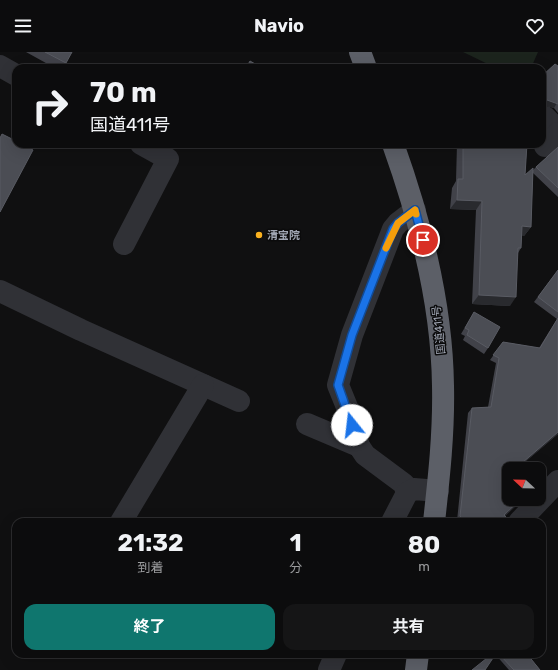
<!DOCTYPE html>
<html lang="ja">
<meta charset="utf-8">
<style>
:root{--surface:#0c0c0d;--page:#151516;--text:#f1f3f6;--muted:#9a9b9d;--line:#2c2c2e;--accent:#0f766e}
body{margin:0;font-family:Rubik,"Noto Sans JP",sans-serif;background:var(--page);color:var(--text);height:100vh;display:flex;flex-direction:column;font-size:15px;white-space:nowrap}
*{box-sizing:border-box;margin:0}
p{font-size:13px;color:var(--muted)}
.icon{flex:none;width:22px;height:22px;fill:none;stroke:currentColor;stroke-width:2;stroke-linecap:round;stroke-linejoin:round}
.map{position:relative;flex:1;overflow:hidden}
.drawer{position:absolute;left:12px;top:466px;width:534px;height:140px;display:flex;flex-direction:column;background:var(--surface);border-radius:12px;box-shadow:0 4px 16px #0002,0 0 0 1px var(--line)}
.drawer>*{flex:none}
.guide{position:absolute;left:12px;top:12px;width:534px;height:84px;border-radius:12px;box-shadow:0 4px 16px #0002,0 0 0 1px var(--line);background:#0c0c0d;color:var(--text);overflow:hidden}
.needle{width:26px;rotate:292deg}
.fabs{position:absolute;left:502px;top:410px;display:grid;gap:8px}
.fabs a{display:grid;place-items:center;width:44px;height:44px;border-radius:8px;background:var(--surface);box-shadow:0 4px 16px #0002,0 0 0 1px var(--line);font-size:20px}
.pin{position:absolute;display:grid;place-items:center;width:34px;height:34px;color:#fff;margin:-17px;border:2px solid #fff;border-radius:50%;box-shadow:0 1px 4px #0007}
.me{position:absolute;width:44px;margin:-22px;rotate:344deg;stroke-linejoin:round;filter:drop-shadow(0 0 3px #0008)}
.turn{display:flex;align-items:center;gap:14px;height:84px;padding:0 12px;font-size:18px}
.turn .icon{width:52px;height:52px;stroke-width:2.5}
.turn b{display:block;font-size:28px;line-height:34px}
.eta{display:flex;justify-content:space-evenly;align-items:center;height:68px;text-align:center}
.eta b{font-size:24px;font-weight:700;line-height:28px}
.action{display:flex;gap:8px;margin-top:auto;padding:8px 12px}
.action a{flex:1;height:46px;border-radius:12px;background:var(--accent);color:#fff;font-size:16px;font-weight:700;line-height:46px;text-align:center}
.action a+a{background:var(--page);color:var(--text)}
header{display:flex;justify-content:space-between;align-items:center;height:52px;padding:0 12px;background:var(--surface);font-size:18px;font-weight:700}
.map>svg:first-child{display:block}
.green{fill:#1c241d}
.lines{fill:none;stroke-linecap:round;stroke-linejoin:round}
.minor{stroke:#303136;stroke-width:22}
.highway{stroke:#5c5f67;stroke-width:22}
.wall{fill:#414249}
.shaded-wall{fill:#292a2e}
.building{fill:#4b4d54;stroke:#595b63}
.route-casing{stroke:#114b97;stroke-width:10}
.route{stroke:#1a73e8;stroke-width:7}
.slow{stroke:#f59e0b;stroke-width:7}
.poi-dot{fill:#fab11f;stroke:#0b0b0c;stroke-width:1.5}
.labels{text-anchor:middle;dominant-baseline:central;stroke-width:3;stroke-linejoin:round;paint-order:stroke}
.poi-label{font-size:11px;font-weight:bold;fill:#a0a6b3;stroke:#0b0b0c;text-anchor:start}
.street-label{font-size:11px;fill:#a0a6b3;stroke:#0b0b0c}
</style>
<header><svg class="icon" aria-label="menu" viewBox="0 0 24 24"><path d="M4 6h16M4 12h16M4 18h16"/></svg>Navio<svg class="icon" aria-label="heart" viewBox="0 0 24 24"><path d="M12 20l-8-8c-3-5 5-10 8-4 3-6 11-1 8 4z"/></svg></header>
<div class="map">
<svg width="558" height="618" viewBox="0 0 558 618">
<rect width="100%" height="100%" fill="#101011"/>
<path class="green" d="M463,0h75l-7,16h-35z"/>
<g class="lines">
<g class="minor">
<path d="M0,14l16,9"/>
<path d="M545,65l13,13"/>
<path d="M545,94l13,-13"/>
<path d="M124,192l44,-85 -27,-15"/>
<path d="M0,239l81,39 158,71"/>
<path d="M307,372l52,22"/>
<path d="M407,441l-3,-9 -39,-29 -6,-9 -10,-34 -11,-27 14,-50 41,-106 5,-6 17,-13"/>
<path d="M121,470l82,-137"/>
<path d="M392,470l15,-29 7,-4 24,2"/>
<path d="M519,470l39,-41"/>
<path d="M329,618l7,-16"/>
</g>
<g class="highway">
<path d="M360,0l6,16"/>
<path d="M393,92c28,78 49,159 50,242 1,46 -4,91 -9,136"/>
<path d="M416,618l2,-16"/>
</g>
</g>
<g class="wall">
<path d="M26,0h46l-9,16h-8z"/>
<path d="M558,14v47l-4,-5 -11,-3 -1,-2v-27z"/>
<path d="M457,92h70l-2,31 8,-5 3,-3 22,-20v50l-25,-24 -2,54 -7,9 -2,-1 -1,13 -3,5 -8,53 -38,-2 4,-94 -26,-1 2,-21 4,-7z"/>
<path d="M558,218v164l-52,44 3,21h13l-2,3 -15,14 -2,6h-45l-1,-1 11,-108 4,-5 16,-1 8,-44 -6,-3 13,-18 36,6 18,-29 -23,-17z"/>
<path d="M474,260l14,36 -4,6 -21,-14 2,-4 -4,-2z"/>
<path d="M495,602h32l13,16h-31z"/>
</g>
<g class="shaded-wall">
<path d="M547,48l10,3 -3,5 -11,-3z"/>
<path d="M457,148l25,1 -6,9 -26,-1z"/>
<path d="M522,174l9,1 -7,9 -8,-1z"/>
<path d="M479,243l37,2 -6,9 -38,-2z"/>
<path d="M558,380v2l-41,35h-2z"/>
<path d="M521,447h1l-2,3 -19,18 3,-5z"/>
</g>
<g class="building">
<path d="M45,0h27l-6,11z"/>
<path d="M250,9l12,7h-16z"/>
<path d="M555,12l3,2v38l-11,-4 -5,-6v-18z"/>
<path d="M2,82l14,7v3h6l11,6 -33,62v-74z"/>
<path d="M463,92h64l-2,31 8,-7 -2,59 -9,-1 -1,22h-3l-2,49 -37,-2 3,-94 -25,-1 1,-21h5z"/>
<path d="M558,95v41l-22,-21z"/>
<path d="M558,218v42l-20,-15z"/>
<path d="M474,260l26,15 -12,21 -21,-13 2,-5 -4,-2z"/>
<path d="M558,266v114l-43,37h-6v5l-4,3 4,4v18h12l-17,16 2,2 -5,5h-40l2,-3 -3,-3 12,-108 19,-1 8,-49 -6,-3 10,-13 37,6z"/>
<path d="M492,602l3,1 -10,15h-13z"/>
<path d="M499,602h28l13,16h-26z"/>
</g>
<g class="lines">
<g class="route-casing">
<path id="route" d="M352,373l-14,-40 14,-50 41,-106 5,-6 17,-13 8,30"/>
</g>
<use href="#route" class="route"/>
<path class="slow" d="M386,196l12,-25 17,-13 1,4"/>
</g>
<circle class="poi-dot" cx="259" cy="183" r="4"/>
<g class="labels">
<g class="poi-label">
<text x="267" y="183">清宝院</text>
</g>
<g class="street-label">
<text transform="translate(439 278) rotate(-96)">国道411号</text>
</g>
</g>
</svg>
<div class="fabs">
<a><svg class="needle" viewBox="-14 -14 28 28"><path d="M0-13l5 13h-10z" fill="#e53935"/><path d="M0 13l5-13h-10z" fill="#9a9b9d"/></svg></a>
</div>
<div class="pin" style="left:423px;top:188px;background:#d93025"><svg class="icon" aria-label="arrive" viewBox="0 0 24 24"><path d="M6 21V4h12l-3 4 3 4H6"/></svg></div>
<svg class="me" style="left:352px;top:373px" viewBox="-20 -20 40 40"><circle r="19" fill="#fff"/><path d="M0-13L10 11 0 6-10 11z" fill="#1a73e8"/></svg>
<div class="guide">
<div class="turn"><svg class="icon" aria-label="right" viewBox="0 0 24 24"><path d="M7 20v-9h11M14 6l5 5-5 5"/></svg><div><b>70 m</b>国道411号</div></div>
</div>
<section class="drawer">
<div class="eta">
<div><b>21:32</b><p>到着</p></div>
<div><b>1</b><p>分</p></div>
<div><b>80</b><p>m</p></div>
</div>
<div class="action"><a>終了</a><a>共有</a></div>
</section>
</div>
